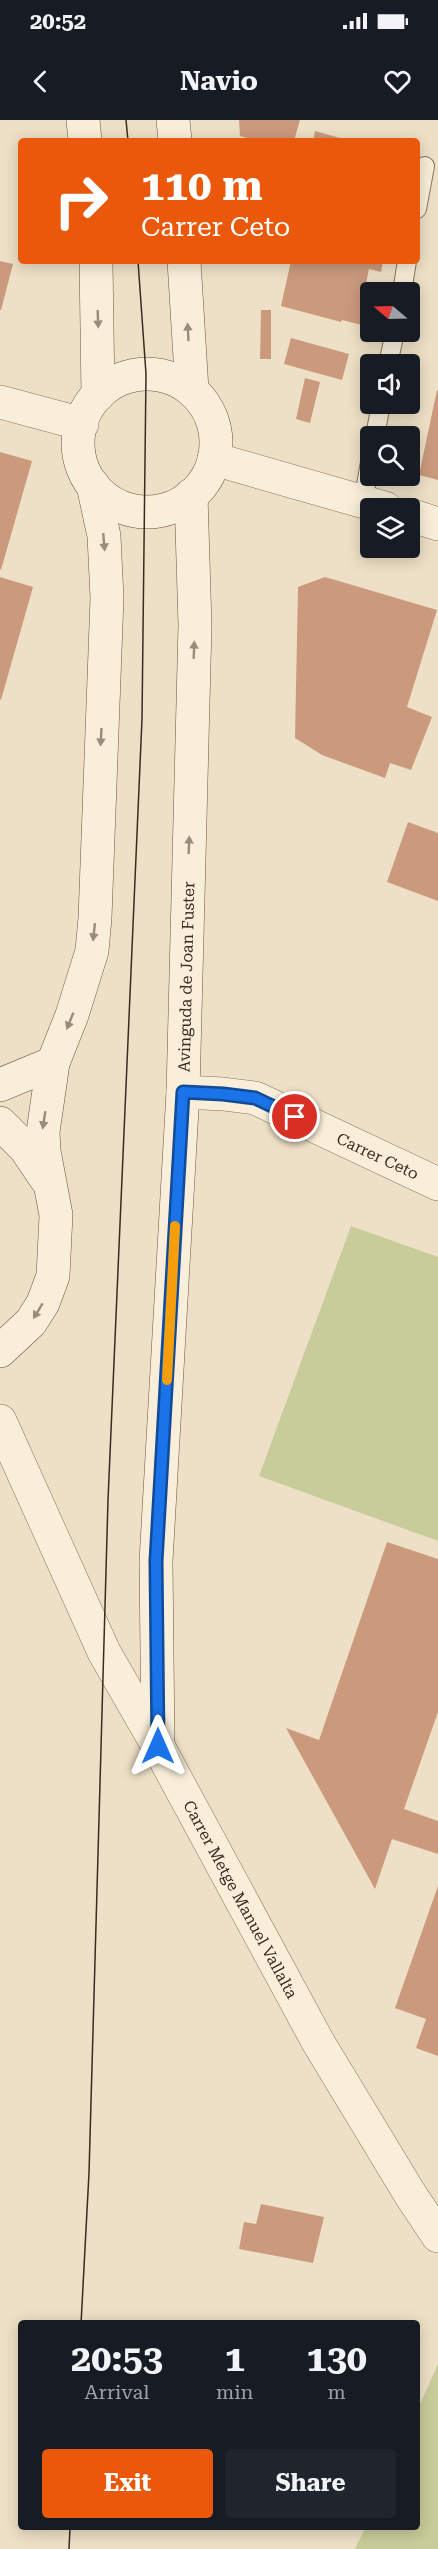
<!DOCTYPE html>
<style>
:root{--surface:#171b24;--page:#20242c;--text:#f1f3f6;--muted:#9ea1a6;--accent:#ea580c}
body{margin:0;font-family:"Roboto Serif",serif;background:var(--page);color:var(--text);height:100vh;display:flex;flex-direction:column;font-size:22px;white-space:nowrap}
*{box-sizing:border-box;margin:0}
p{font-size:20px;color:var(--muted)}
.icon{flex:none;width:33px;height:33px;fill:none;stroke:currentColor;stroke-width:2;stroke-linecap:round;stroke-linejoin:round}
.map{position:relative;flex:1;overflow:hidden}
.side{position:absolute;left:18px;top:2200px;width:402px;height:210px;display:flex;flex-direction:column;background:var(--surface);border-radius:6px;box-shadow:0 3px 15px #0003}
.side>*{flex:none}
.hud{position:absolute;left:18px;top:18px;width:402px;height:126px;border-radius:6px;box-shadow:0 3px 15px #0003;background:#ea580c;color:#fff;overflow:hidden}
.needle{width:39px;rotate:289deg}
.tools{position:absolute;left:360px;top:162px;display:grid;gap:12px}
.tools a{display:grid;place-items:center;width:60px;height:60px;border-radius:6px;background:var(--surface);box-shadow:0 3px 15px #0003;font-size:30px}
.pin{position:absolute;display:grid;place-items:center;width:51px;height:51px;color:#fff;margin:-26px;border:3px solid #fff;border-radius:50%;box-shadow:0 2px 6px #0007}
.me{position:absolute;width:66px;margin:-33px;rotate:0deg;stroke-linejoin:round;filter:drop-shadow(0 0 4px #0008)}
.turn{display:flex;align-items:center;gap:21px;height:126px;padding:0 24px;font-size:27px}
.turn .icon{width:78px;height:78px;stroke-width:2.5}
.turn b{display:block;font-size:42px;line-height:51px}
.eta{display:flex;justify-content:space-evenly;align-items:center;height:102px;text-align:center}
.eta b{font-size:36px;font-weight:700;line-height:42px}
.action{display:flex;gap:12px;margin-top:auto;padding:12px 24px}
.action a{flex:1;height:69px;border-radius:6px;background:var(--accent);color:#fff;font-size:24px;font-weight:700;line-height:69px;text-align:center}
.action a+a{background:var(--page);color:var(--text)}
.status{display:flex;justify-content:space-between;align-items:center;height:42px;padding:0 30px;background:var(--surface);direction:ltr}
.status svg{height:16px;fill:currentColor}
header{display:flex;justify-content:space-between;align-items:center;height:78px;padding:0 24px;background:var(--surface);font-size:27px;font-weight:700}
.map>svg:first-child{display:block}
.green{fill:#c8cc9a}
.building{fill:#cb9a7d}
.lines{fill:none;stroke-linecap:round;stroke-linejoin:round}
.service-casing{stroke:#89725c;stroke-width:20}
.minor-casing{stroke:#89725c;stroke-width:34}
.tertiary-casing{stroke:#89725c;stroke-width:34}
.secondary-casing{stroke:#6b533f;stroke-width:34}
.service{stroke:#f8eed9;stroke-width:18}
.minor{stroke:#f8eed9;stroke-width:33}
.tertiary{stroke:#f8eed9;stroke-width:33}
.secondary{stroke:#f8eed9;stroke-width:33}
.tram{stroke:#392b1f;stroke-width:1.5}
.oneway{fill:#988c7c}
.route-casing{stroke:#114b97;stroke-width:15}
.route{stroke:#1a73e8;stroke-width:10}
.slow{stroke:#f59e0b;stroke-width:10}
.labels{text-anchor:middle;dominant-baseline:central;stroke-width:6;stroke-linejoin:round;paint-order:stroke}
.street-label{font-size:16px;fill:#392b1f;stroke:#f5ebd6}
</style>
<div class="status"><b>20:52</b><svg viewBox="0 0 49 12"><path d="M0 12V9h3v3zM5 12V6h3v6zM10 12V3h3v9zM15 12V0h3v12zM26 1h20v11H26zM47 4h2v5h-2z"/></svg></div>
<header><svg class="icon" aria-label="back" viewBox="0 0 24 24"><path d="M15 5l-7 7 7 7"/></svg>Navio<svg class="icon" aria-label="heart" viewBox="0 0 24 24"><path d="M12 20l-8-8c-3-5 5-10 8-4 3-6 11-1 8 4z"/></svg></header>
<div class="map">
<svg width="438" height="2429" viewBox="0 0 438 2429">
<rect width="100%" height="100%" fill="#eee0c6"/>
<g class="green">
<path d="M351,1106l87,31v284l-179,-65z"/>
<path d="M438,2244v185h-83l10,-21h52v-117z"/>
</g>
<g class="building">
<path d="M239,0h61l-6,21h-37l-17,-5z"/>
<path d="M315,11l32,9 -1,1h-33z"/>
<path d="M0,141l13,3 -12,46h-1z"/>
<path d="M291,141h92l-2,11 -12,-3 -6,29 7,2v27l-28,-7 -1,2 -60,-16z"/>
<path d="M261,190h10v49h-11z"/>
<path d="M291,218l58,16 -7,26 -58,-16z"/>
<path d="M305,258l15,4 -10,41 -14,-4z"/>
<path d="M437,270l1,1v89l-19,-5z"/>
<path d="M0,332l32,9 -31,109 -1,-1z"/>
<path d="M0,457l33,10 -32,113 -1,-1z"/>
<path d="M325,457l112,33 -30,97 25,10 -21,53 -21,-7 -5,15 -63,-23 -27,-17 3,-151z"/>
<path d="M408,702l30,11v68l-51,-19z"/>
<path d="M387,1422l51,17v153l-34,97 34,12v33l-46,-15 -17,50 -89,-161 33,12z"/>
<path d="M438,1766v170l-22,-8 10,-29 -31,-11z"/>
<path d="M261,2084l63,13 -11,46 -74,-14 5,-27 12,2z"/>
</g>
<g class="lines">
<g class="service-casing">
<g id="service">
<path d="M417,89l8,-43"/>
<path d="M402,172l5,-31"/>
<path d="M388,244l7,-32"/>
<path d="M375,316l6,-32"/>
<path d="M363,382l7,-40"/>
</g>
</g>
<g class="minor-casing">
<g id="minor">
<path d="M214,339l171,49"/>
<path d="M410,395l28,9"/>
<path id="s1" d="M183,972l40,2 32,4 183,86"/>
</g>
</g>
<g class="tertiary-casing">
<g id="tertiary">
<path d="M0,282l82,22"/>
<path id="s2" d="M0,1301l104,231 54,94 160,296 92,152 28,42"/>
</g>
</g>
<g class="secondary-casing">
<g id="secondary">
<path d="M83,0l2,21"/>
<path d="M173,0l2,21"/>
<path d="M96,141l2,134"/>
<path d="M184,141l8,129"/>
<circle cx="147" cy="323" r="69"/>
<path d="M0,965l53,-22"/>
<path d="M0,1003l25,25 21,31"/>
<path d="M0,1231l31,-29 12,-19 10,-27 3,-61 -12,-64 -1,-19 10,-69 19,-48 20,-64 3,-33 12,-320 -3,-62 -11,-51"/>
<path id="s3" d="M158,1626l-2,-185 27,-469 12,-467 -4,-130"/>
</g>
</g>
<use href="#service" class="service"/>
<use href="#minor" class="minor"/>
<use href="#tertiary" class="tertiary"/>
<use href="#secondary" class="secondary"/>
<g class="tram">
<path d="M126,0l2,21"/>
<path d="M81,2204l8,-151 19,-673 34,-781 4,-345 -8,-113"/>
<path d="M69,2429l1,-21"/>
</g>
</g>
<defs><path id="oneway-solid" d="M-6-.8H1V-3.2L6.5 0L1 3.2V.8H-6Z" transform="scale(1.5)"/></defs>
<g class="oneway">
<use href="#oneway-solid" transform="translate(98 199) rotate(88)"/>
<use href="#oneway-solid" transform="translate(188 212) rotate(-93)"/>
<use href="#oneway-solid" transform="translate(104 422) rotate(85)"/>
<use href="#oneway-solid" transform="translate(194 530) rotate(-88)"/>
<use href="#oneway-solid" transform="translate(101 617) rotate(93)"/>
<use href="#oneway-solid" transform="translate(189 725) rotate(-88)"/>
<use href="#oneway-solid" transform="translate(94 812) rotate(96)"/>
<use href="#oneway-solid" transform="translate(70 901) rotate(112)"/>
<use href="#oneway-solid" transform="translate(44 1000) rotate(99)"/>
<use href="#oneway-solid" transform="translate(38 1191) rotate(121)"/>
</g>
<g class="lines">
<g class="route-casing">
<path id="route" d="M158,1626l-2,-185 27,-469 40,2 32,4 40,19"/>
</g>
<use href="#route" class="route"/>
<path class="slow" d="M167,1260l8,-154"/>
</g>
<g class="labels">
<g class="street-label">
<text stroke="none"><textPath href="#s3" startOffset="770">Avinguda de Joan Fuster</textPath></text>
<text stroke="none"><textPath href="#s1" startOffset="208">Carrer Ceto</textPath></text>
<text stroke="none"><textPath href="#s2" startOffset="536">Carrer Metge Manuel Vallalta</textPath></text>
</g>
</g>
</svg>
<div class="tools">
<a><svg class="needle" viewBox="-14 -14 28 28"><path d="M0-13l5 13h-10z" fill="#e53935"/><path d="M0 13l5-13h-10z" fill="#9ea1a6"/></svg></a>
<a><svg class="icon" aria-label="sound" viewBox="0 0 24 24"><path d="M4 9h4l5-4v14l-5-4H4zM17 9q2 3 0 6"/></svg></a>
<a><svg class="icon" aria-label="search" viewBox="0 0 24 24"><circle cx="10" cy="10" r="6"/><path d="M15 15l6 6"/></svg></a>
<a><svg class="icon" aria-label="layers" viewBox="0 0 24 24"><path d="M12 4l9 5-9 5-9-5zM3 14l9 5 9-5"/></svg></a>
</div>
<div class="pin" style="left:295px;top:997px;background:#d93025"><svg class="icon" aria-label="arrive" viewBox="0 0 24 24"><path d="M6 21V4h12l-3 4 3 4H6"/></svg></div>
<svg class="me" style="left:158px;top:1626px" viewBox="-20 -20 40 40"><path d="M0-17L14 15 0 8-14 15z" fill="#1a73e8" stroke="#fff" stroke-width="4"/></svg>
<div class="hud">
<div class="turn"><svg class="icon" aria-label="right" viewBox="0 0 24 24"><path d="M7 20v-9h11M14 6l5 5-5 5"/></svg><div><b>110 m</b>Carrer Ceto</div></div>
</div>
<section class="side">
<div class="eta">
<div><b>20:53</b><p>Arrival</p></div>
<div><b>1</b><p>min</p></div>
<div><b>130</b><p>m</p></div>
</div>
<div class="action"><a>Exit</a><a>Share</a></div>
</section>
</div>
